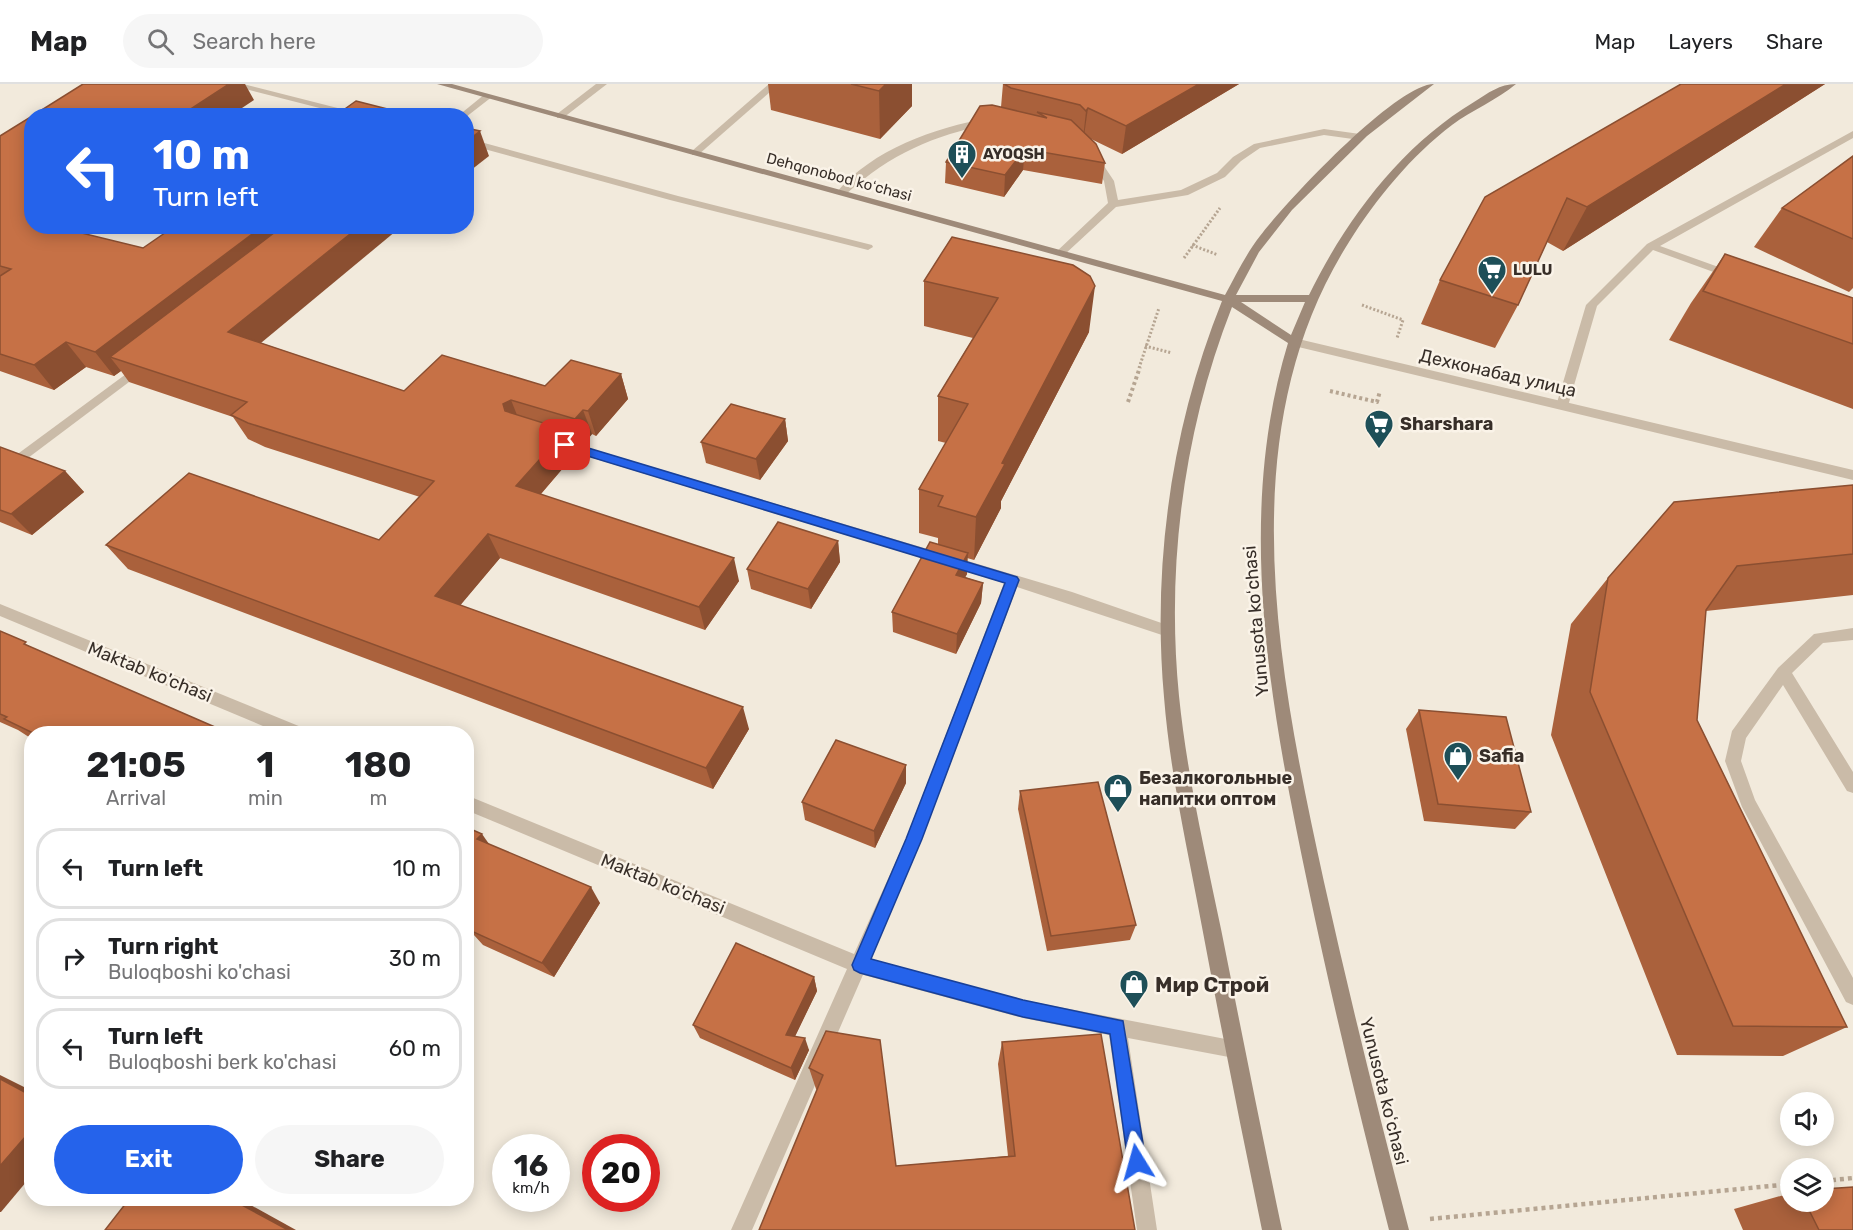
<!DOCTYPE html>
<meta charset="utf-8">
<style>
:root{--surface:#fff;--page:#f6f6f6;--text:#202124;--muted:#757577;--line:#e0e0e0;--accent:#2563eb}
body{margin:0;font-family:Rubik,sans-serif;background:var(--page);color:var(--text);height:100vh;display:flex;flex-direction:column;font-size:22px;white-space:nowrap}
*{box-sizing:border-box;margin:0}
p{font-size:20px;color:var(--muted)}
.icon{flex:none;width:33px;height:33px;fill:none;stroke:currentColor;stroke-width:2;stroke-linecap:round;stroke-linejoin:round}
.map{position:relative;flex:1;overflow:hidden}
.sheet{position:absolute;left:24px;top:642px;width:450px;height:480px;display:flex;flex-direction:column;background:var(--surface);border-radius:24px;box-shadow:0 3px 15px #0003}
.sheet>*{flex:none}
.hud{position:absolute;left:24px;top:24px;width:450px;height:126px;border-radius:24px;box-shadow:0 3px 15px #0003;background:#2563eb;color:#fff;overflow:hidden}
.buttons{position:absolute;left:1780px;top:1008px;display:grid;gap:12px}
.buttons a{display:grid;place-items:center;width:54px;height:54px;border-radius:50%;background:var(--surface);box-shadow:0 3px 15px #0003;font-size:30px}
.speed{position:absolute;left:492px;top:1050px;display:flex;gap:12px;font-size:30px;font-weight:700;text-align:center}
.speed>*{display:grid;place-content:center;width:78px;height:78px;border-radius:50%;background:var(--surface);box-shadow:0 3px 15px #0003;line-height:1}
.speed small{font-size:15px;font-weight:400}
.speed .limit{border:9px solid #d22;background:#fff;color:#111}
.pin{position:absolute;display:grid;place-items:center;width:51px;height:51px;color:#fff;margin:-26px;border-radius:12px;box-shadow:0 3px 9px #0006}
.me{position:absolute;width:66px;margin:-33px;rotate:352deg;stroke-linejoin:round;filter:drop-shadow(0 0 4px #0008)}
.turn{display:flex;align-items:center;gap:21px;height:126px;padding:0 30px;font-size:27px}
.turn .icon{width:78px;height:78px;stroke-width:2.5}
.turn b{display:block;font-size:42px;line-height:51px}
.eta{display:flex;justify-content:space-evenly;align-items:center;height:102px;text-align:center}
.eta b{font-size:36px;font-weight:700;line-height:42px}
.cta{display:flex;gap:12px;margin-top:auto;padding:12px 30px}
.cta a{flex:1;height:69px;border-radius:36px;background:var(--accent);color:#fff;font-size:24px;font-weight:700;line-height:69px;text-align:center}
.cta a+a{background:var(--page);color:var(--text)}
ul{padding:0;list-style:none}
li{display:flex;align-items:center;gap:18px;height:81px;margin:0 12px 9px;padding:0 18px;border:3px solid var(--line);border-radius:24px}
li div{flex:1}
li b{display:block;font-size:22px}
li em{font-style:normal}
header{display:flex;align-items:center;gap:36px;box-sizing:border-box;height:84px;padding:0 30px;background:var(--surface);border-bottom:2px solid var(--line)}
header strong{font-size:28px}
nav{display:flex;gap:33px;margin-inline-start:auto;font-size:21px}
.search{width:420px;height:54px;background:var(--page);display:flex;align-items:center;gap:15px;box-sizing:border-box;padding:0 21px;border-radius:33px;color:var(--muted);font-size:22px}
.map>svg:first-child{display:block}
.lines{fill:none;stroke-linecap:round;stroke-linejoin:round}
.path-far2{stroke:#b6a592;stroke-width:3;stroke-dasharray:2 2;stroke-linecap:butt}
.path-far1{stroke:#b6a592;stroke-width:4;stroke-dasharray:3 3;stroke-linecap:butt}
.path{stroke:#b6a592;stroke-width:4.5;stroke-dasharray:4 4;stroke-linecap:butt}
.lane{fill:#cabba8;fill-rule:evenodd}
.street{fill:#cabba8;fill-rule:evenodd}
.secondary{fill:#9e8a79;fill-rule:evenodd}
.wall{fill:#aa613c}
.shaded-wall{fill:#8b4f31}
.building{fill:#c67146;stroke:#8b4f31;stroke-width:1.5}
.route{fill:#2563eb;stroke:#184099;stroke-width:1.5}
.labels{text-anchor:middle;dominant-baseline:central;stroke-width:5;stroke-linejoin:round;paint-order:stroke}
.far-poi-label{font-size:15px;font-weight:bold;fill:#372e28;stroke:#faf3e8;text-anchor:start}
.far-street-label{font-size:15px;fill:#372e28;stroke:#faf3e8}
.street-label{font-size:18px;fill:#372e28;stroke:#faf3e8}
.poi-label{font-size:18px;font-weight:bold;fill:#372e28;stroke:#faf3e8;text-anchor:start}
.near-poi-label{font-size:21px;font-weight:bold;fill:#372e28;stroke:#faf3e8;text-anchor:start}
</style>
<header>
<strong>Map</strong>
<div class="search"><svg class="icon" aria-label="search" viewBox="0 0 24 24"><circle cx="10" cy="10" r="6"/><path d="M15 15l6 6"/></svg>Search here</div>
<nav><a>Map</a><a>Layers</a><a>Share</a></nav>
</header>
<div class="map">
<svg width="1853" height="1146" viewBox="0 0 1853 1146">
<rect width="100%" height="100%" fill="#f2eadc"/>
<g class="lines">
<g class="path-far2">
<path d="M1192,161l26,10"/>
<path d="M1184,174l36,-50"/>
<path d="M1362,221l41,15 -6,18"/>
<path d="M1145,262l27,7"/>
<path d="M1139,284l20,-60"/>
</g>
<g class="path-far1">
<path d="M1330,307l47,11 3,-11"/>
<path d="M1128,318l12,-35"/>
</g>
<g class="path">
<path d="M1824,1097l29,-3"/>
<path d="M1430,1135l361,-35"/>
</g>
<g class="lane">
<path d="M596,0h11l-44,34h-6v-4z"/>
<path d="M769,0h10l-81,71h-6v-4z"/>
<path d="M989,34l3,1v4c-61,14 -99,29 -147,72l-9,-2c37,-44 98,-65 153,-75z"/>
<path d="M1324,45l36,5 5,3 -5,3 -36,-5 -64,13 -19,13 -16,16 -37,18 -72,12 -52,48 -9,-2 53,-50 -4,-22 -17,-25 1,-2h8l18,27 4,19 63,-10 36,-17 16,-16 21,-13z"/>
<path d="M1853,47v7l-193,108 78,28v4h-8l-77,-28 -56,56 -29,100 -2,3h-8l-2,-3 30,-101 61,-61z"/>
<path d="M466,54l212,58 194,49 1,2 -5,3 -198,-50 -204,-56z"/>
<path d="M1853,544v12l-30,3 -31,30 61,99v21l-6,-2 -64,-106 -37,53 -5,23 14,39 98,178v27l-7,-3 -104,-195 -17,-46 7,-30 46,-63 36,-34z"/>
<path d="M860,872l163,44 218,42 2,7 -2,7 -7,2 -106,-20 29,192h-20l-28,-195 -86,-17 -163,-44 -6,-3 -3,-6 3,-6z"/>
</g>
<g class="street">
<path d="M226,0h17l126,32h-18z"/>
<path d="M485,10l8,2 -27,21 -8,-1z"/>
<path d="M1294,254l559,132v10l-563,-135v-6z"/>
<path d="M141,279l4,1v6l-145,109v-12z"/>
<path d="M555,354l517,154 101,35 2,4 -2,4 -5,2 -151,-50 -95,252 -170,391h-21l116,-261 -381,-159v-15l388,159 52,-115 98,-256 -454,-138 -1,-3z"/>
<path d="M0,520l306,125 2,5h-26l-282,-118z"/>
</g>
<path class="secondary" d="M437,0h15l773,211c11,-20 21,-41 35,-59 25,-33 136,-152 174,-152l-67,52 -75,74 -33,42 -23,43h73c37,-76 93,-150 165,-193 14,-9 26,-18 42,-18 -19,16 -44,26 -64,41 -40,30 -76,74 -103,117 -121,191 -70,433 -25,640 26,117 55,233 85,348h-20c-29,-114 -57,-229 -81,-344 -37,-177 -74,-366 -20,-543l-56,-36c-48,122 -66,258 -53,389 8,79 26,156 42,233 20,100 40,201 61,301h-20c-21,-101 -41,-202 -60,-303 -14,-76 -32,-153 -38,-230 -12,-134 8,-272 58,-396zM1241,218h64l-14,33z"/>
</g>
<g class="wall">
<path d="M768,0h144v22l-32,33 -109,-29z"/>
<path d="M1003,0h236l-117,70 -31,-15 14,24 -3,21 -79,-14 -19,27 -59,-14 1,-21 55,-55z"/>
<path d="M1681,0h144l-262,167 -16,-9 -29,63 -23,43 -74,-24 19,-44z"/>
<path d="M0,52l78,97 183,110 143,48 141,-5 76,-12 7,25 -32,37 -4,-2 -8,10 -15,-5 6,15 -34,40 198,87 -34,49 -205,-72 -40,47 289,124 -36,60 -585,-220 -22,-24 273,-5 41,-43 -155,-50 -17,-8 -15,-22 -104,-35 -8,-11 -7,5 -28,-9 -32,23 -54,-19z"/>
<path d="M1853,72v132l-4,4 -95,-45 28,-39z"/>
<path d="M952,153l137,95 -88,169v7l-27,52 -7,-2v16l-2,3 18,6 -2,20 -25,51 -63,-22 -1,-20 46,-68v-6l-19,-5v-44l27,-46 -8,-2v-45l35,-58 -49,-12v-45z"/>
<path d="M1725,170l128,44v111l-184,-69 22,-37z"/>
<path d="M785,335l3,22 -28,39 -54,-17 -5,-21z"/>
<path d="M0,363l65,24 19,21 -52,43 -32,-13z"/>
<path d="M1853,401v110l-147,16 -9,109 150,307 -64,29 -106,-1 -126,-320 20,-111 37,-46z"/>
<path d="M838,457l2,21 -29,47 -60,-20 -4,-20z"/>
<path d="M0,547l31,16 200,87h-199v5l-14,-9 -18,-8z"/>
<path d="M1419,626l112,102 -16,17 -91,-8 -18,-92z"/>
<path d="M906,681v18l-31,65 -70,-28 -3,-18z"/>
<path d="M1020,707l116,134 -6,15 -83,11 -29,-142z"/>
<path d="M466,743l23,17 111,59 -46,74 -71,-32 -10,-11 -7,-3z"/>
<path d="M814,893l3,14 -22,45 14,14 -14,30 -95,-42 -7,-13z"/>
<path d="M826,947l70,135 112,-10 -10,-92 4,-22 133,188h-376l58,-140 -1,-1 -7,-21z"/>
<path d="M1791,1109v9h33l29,28h-110l-9,-21z"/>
</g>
<g class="shaded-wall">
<path d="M229,0h16l9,16 -24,16h-50z"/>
<path d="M886,0h26v22l-32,33 -1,-48z"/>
<path d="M1199,0h40l-117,70 4,-28z"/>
<path d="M1786,0h39l-262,167 24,-44z"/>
<path d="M1088,24l-4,28 -1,3 3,-28z"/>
<path d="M480,47l9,25 -23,18v-32z"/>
<path d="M1025,65l-2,21 -19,27 1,-22z"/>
<path d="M41,142h46l-30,22z"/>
<path d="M263,142h46l-199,131 11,14 -7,5 -19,-24z"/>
<path d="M360,142h42l-158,131 -16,-25z"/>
<path d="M1095,202l-6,46 -88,169v7l-27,52 2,-43 26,-54z"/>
<path d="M66,258l20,25 -32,23 -20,-25z"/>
<path d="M621,290l7,25 -32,37 -8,-25z"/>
<path d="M511,316l10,25 -8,4 -10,-25z"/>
<path d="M583,326l9,24 -8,10 -9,-25z"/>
<path d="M785,335l3,22 -28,39 -4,-21z"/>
<path d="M566,346l9,24 -48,56 -11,-24z"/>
<path d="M65,387l19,21 -52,43 -21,-21z"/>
<path d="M488,450l12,24 -52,62 -13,-24z"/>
<path d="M838,457l2,21 -29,47 -3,-20z"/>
<path d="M968,469l-1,21 -11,21v-20z"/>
<path d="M734,474l5,23 -34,49 -6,-23z"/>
<path d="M983,499l-2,20 -25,51 1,-20z"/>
<path d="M743,623l6,22 -36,60 -7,-21z"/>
<path d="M906,681v18l-31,65 -1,-17z"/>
<path d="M482,750l12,17 -17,-12z"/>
<path d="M591,803l9,16 -46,74 -12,-14z"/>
<path d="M814,893l3,14 -27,56 -4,-12z"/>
<path d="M805,954l4,12 -14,30 -4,-12z"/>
<path d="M0,991l32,16v5l-32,-17z"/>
<path d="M32,1045v46l-31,37h-1v-46z"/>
<path d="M229,1114h9l58,32h-8z"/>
</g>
<g class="building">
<path d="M83,0h146l-49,32h-148z"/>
<path d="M851,0h35l-7,7z"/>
<path d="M1004,0h195l-73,42 -38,-18 -2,3 -6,-6 -69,-17z"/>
<path d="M1681,0h105l-199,123 -20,-9 -49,107 -78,-25 45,-83z"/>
<path d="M356,17l59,15h-80z"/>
<path d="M992,21l55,13 -10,-6 34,8 25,24 9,19 -80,-14 -20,26 -59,-13 34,-56z"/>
<path d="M32,32v110h21l90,22 32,-22h88l-168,126 -29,-10 -32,23 -34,-11v-78l11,-7 -11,-3v-130z"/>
<path d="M466,44l14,3 -14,11z"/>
<path d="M1853,72v83l-71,-31z"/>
<path d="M283,142h77l-132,106 176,59 38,-36 103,31 26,-26 50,14 -33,37 -5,-1 -8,9 -64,-19 -8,4 2,7 61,19 -50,56 218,72 -35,49 -211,-73 -53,62 308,111 -37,61 -600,-223 83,-72 190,67 55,-59 -186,-58 -17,-8 16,-13 -137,-45z"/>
<path d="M952,153l121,28 17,11 5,10 -93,177 3,1 -29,53 -38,-11 5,-10 -24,-7 49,-85 -30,-8 60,-98 -74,-17z"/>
<path d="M1725,170l128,44v46l-150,-53z"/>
<path d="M731,320l54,15 -29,40 -55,-17z"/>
<path d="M0,363l65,24 -54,43 -11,-4z"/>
<path d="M1853,401v69l-116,12 -31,44 -9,110 150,307 -114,-1 -143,-334 18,-114 66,-76z"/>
<path d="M778,438l60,19 -30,48 -61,-20z"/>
<path d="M930,458l38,11 -12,22 27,8 -26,51 -65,-22z"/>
<path d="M0,547l26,11 -2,2 207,90h-196l-31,-15 3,-2 -7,-3z"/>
<path d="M1419,626l87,7 25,95 -93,-8z"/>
<path d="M836,656l70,25 -32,66 -72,-29z"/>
<path d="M1098,698l38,143 -85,11 -31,-145z"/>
<path d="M466,743l16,7 -5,5 114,48 -49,76 -73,-33 4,-5 -7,-3z"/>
<path d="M736,859l78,34 -28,58 19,3 -14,30 -98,-43z"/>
<path d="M826,947l54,9 16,126 119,-10 -13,-114 99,-8 34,196h-376l64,-155 -14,-7z"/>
<path d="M0,995l32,17v33l-32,37z"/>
<path d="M1853,1103v43h-34l-14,-28h19v-13z"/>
<path d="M130,1114h99l59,32h-183z"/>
</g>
<path class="route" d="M565,357l452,136 2,3 -97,259 -51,120 152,41 100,21 23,141 -3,7 -6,2 -7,-2 -2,-7 -18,-128 -87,-17 -163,-44 -6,-3 -2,-5 54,-126 99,-256 -444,-135v-6z"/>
<defs>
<g id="building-pin" transform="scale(1.5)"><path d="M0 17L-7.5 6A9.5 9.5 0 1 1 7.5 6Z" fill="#1e4f58" stroke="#faf3e8"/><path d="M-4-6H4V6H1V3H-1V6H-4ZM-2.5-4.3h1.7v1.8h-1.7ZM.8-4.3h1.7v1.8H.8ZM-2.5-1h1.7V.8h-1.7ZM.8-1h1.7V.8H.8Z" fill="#fff"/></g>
<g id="supermarket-pin" transform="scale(1.5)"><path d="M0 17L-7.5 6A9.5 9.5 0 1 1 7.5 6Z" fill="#1e4f58" stroke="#faf3e8"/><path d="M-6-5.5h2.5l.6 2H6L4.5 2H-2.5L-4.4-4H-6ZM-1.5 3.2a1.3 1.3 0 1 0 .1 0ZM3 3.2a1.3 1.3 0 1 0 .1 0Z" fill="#fff"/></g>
<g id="shop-pin" transform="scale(1.5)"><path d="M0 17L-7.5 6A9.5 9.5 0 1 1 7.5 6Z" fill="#1e4f58" stroke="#faf3e8"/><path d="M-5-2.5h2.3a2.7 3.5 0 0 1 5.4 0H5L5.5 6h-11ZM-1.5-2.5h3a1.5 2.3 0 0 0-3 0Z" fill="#fff"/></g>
</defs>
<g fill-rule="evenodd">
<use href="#building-pin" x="962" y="70"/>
<use href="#supermarket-pin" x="1492" y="186"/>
<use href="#supermarket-pin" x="1379" y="340"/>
<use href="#shop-pin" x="1458" y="672"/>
<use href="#shop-pin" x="1118" y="704"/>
<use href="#shop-pin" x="1134" y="900"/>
</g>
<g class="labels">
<g class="far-poi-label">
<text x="983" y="70">AYOQSH</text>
<text x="1513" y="186">LULU</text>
</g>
<g class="far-street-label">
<text transform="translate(839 93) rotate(15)">Dehqonobod koʻchasi</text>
</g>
<g class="street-label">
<text transform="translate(1498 289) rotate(13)">Дехконабад улица</text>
<text transform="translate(1256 537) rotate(-95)">Yunusota koʻchasi</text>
<text transform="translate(150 588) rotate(22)">Maktab ko'chasi</text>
<text transform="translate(663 800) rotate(22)">Maktab ko'chasi</text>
<text transform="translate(1384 1007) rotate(76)">Yunusota koʻchasi</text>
</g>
<g class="poi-label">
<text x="1400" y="340">Sharshara</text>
<text x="1479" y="672">Safia</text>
<text x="1139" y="694">Безалкогольные<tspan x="1139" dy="21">напитки оптом</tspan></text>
</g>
<g class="near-poi-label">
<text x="1155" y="900">Мир Строй</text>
</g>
</g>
</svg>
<div class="buttons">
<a><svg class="icon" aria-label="sound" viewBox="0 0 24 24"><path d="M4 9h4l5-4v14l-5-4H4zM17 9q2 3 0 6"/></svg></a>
<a><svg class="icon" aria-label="layers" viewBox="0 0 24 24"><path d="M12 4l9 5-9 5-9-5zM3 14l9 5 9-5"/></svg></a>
</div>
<div class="speed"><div>16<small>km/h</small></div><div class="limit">20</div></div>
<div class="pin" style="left:565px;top:361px;background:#d93025"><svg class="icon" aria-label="arrive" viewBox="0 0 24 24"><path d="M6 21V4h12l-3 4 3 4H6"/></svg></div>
<svg class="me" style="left:1137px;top:1078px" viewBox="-20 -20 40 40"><path d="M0-17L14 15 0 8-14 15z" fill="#2563eb" stroke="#fff" stroke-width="4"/></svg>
<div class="hud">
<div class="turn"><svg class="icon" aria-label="left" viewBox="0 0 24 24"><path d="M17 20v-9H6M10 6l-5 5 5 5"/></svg><div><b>10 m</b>Turn left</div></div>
</div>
<section class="sheet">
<div class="eta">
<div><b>21:05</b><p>Arrival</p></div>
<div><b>1</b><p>min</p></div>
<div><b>180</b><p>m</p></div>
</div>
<ul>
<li><svg class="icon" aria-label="left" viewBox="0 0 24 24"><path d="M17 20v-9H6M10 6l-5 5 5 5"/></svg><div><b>Turn left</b></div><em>10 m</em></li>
<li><svg class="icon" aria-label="right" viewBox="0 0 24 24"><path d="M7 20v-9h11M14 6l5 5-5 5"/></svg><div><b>Turn right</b><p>Buloqboshi ko'chasi</p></div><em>30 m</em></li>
<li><svg class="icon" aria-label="left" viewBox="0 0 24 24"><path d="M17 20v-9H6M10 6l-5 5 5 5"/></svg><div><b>Turn left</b><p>Buloqboshi berk ko'chasi</p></div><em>60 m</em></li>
</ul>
<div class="cta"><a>Exit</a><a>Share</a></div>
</section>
</div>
